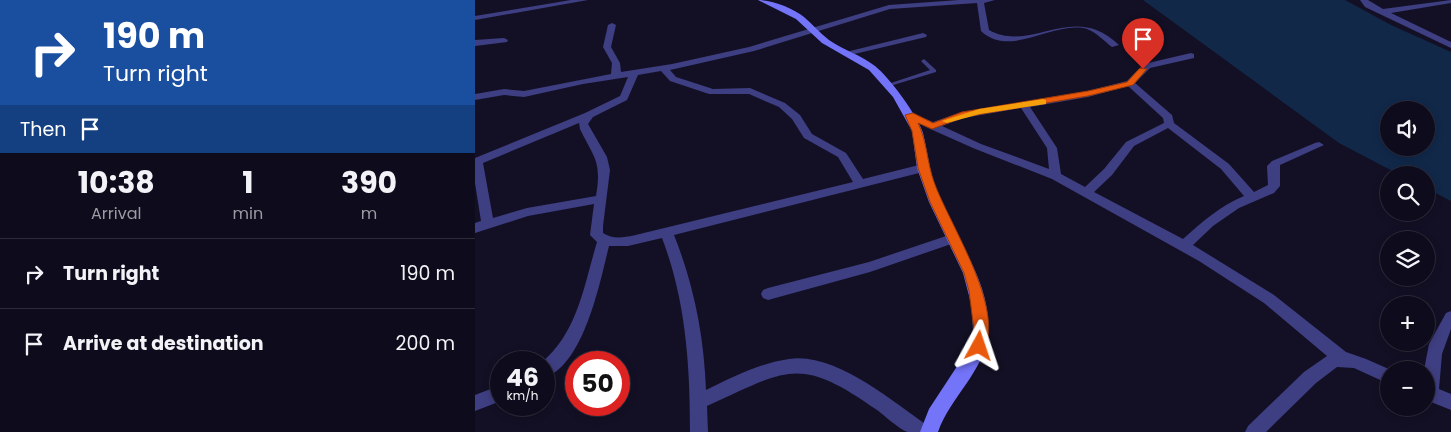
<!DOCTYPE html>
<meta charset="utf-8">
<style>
:root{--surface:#0e0c1c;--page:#171525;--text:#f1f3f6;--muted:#9b9ba3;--line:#2e2c3b}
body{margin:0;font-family:Poppins,sans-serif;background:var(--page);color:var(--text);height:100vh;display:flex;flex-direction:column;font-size:19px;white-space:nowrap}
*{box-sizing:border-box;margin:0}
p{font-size:16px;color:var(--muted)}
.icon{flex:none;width:28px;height:28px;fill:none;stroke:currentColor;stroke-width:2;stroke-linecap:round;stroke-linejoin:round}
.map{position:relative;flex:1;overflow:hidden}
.details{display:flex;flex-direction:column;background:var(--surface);width:475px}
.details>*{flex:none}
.guide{background:#1a4fa0;color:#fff;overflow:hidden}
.tools{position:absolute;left:905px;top:101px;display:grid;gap:10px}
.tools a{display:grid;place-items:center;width:55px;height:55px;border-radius:50%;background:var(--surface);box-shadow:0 2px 8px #0003,0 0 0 1px var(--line);font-size:25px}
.speed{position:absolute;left:15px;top:351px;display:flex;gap:10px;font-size:25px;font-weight:700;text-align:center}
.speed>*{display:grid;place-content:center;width:65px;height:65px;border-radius:50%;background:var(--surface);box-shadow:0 2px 8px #0003,0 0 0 1px var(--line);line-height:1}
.speed small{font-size:12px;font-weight:400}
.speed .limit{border:8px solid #d22;background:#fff;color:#111}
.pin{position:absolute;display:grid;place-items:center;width:42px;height:42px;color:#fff;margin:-51px -21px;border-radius:50% 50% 50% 0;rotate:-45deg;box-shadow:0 0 5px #0007}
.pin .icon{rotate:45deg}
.me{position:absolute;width:55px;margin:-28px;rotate:5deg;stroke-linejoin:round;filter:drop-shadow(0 0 4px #0008)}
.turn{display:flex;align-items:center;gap:18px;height:105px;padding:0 20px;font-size:22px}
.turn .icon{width:65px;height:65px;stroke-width:2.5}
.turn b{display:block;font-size:35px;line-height:42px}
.then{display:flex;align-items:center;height:48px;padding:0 20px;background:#0003;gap:10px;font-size:19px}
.eta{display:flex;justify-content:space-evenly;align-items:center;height:85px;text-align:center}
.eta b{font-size:30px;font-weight:700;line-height:35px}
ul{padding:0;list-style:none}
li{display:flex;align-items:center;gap:15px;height:70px;padding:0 20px;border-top:1px solid var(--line)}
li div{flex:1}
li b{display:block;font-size:19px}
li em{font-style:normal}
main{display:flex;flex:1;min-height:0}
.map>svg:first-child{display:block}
.water{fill:#112849;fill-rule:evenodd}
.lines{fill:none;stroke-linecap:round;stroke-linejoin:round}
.lane{fill:#3e3e82;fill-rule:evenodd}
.street{fill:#3e3e82;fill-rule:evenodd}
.secondary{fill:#7374f8;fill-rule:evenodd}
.route{fill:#ea580c;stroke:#983908}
.slow{fill:#f59e0b}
</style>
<main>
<section class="details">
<div class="guide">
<div class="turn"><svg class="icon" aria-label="right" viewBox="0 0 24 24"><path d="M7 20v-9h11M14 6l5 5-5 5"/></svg><div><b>190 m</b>Turn right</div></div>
<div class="then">Then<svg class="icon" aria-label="arrive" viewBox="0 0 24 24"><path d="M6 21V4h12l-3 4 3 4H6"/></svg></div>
</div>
<div class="eta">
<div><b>10:38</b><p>Arrival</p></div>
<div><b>1</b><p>min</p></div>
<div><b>390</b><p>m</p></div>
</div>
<ul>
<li><svg class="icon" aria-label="right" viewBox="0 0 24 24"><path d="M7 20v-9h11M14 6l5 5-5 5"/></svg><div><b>Turn right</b></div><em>190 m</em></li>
<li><svg class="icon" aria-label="arrive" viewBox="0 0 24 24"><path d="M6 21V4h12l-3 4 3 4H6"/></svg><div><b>Arrive at destination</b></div><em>200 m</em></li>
</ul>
</section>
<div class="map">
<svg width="976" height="432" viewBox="0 0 976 432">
<rect width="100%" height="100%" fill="#131025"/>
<path class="water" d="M668,0h202l46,25 60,27v149l-25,-13v-13h-26l-61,-32zM914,110h37v38h-37z"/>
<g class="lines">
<path class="lane" d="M449,59l12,11v2l-46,14 -2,1 -3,-2 45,-15 -9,-9z"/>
<g class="street">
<path d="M96,0h17l-113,20v-4z"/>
<path d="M484,0h36l-11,3 5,27c43,24 84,-30 130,15l-7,2c-8,-6 -16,-15 -25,-18 -33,-9 -77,30 -106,2l-4,-28 -87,6 -136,42 -84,19 6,7 37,12 37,-1 35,15 15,12 12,19 34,19 17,26 60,-15 6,4 -2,3 -253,64c20,50 30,101 32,155 27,-13 54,-27 83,-31 46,-7 103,42 139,67l3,6c-7,0 -16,0 -23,0 -8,-2 -24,-17 -31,-22 -78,-55 -89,-41 -170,-4l1,26h-18c0,-67 -4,-131 -28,-194l-34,8h-19c-9,36 -25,119 -65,132l-2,-16c36,-30 42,-77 55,-120l-7,-7 4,-31 -66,12 -53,17v-10l6,-2 -6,-38v-25l110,-45 35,-17 8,-19 -45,7 -59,13 -20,-2 -29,5v-6l29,-5 20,2 87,-17 1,-11 -9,-16 5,-22 4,-2 4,2 -5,22 9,16 1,9 51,-8 77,-17 140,-42zM186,71l9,10 39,13h40l30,13 13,12 12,19 34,19 15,25 -205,50c-14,3 -32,10 -45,1v-7l7,-56 -3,-13 -19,-33 5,-7 34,-17 11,-25zM104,123l1,6c14,29 22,32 16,67l-69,12 -34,10 -10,-55z"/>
<path d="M885,0h8l15,9 68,-9v3l-60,10 60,29v6l-86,-41z"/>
<path d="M448,33l4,2 -1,2 -80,19 -4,-3z"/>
<path d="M29,38l4,2 -1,2 -32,4v-6z"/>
<path d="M716,53l3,1v4l-44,10 -15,15 37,32 2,8 55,41 25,28 14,-7 -1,-19 5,-5 43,-18 4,-1 5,3 -44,20v21l-6,7 -35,15 -26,18 -20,19 81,50 72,57 20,7 25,11h-2v14l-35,-16 -17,-1 -21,16 -50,49h-21l3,-6 56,-54 23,-16 -63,-53 -65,-42 -147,-82 -79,-31 -45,-20 -23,-13 5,-3 23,10 29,-10 126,-21 39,-10 17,-17zM653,86l35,32 1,5 -38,19 -22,27 -19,18 -24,-13 -4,-26 -27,-41 58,-10zM546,108l26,40 2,21 -68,-25 -39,-18 22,-8zM693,128l53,41 23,27c-24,10 -42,26 -61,43l-89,-47 18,-17 22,-29z"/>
<path d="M477,234l5,2 2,3 -2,3 -87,30 -102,28 -5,-2 -2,-4 2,-4 5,-2 101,-26z"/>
<path d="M976,311v18l-9,25 -3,35 12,5v16l-25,-10v-30h-2l5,-26 17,-31z"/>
<path d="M26,385v16l-26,10v-16z"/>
</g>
<path class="secondary" d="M283,0c14,0 35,8 46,17 8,7 16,16 25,23 14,10 32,15 46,26 14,11 43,50 48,67 6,25 7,45 18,69 18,42 50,82 47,130 -2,38 -38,65 -50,100h-18l9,-23 42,-64 2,-15 -1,-23 -9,-34 -34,-71 -12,-34 -5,-37 -19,-34 -24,-27 -47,-27 -26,-24z"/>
</g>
<path class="route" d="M665,68l7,1 -14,16 -45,11 -124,21 -32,12 -14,-6c9,18 9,40 16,59 15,42 71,125 50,169l-5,2 -5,-2 -2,-5 2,-16 -5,-39 -5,-18 -34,-71 -12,-34 -6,-37 -7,-16 8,-2 20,10 29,-11 126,-21 39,-9z"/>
<path class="slow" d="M568,99l3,1v4l-66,10 -33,9 -5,-2 37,-12z"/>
</svg>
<div class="tools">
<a><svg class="icon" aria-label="sound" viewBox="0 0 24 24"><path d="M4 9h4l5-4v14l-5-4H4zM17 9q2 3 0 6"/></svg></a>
<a><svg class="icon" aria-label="search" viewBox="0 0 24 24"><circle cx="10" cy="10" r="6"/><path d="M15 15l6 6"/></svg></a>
<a><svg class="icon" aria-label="layers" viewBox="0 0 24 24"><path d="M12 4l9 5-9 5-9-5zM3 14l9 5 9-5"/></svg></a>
<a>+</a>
<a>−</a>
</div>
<div class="speed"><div>46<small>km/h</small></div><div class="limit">50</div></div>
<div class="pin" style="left:668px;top:69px;background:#d93025"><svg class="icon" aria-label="arrive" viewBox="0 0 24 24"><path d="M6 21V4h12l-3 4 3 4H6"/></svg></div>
<svg class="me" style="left:504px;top:346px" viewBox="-20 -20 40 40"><path d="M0-17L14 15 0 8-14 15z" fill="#ea580c" stroke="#fff" stroke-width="4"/></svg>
</div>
</main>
